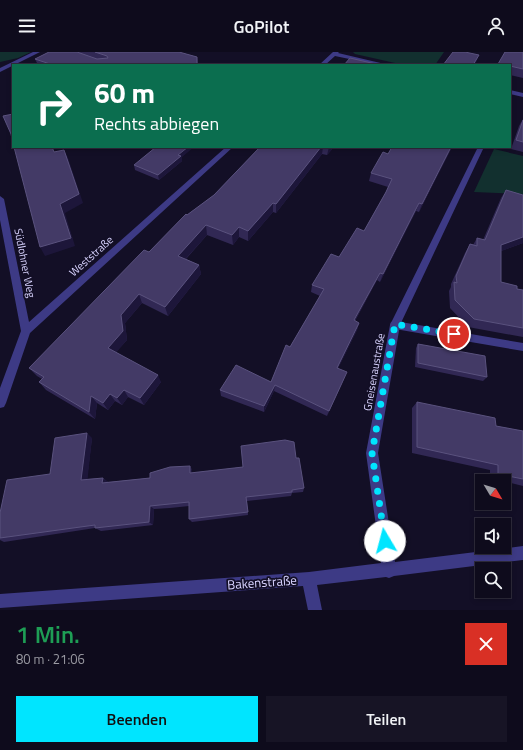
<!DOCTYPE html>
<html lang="de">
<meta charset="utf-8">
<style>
:root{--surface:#0e0b1c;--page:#171425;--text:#f1f3f6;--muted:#9b9ba3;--line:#2e2b3b;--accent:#00e5ff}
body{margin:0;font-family:"Titillium Web",sans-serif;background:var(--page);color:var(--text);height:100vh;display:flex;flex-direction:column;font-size:15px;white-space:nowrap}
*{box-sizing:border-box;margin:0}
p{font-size:13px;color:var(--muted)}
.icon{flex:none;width:22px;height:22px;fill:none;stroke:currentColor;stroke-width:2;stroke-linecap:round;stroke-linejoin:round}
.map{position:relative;height:558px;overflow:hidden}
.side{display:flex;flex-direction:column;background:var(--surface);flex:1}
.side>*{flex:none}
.hud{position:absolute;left:12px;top:12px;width:499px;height:84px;border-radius:0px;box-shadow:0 2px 6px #0003,0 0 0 1px var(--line);background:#0b6e4f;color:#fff;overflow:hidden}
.needle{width:26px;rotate:128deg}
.fabs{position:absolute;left:475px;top:422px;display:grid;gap:8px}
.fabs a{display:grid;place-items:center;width:36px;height:36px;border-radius:0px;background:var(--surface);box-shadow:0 2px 6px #0003,0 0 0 1px var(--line);font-size:20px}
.pin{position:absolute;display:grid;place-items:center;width:34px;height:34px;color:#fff;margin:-17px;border:2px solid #fff;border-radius:50%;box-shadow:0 1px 4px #0007}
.me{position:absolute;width:44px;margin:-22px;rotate:352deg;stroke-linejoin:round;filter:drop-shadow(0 0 3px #0008)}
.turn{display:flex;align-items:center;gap:14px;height:84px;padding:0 16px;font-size:18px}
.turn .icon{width:52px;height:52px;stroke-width:2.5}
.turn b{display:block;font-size:28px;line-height:34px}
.round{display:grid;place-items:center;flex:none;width:42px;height:42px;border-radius:0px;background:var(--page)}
.head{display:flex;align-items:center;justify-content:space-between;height:68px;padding:0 16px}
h1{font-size:24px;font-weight:600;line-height:30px;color:#1e9e55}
.primary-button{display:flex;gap:8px;margin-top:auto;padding:8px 16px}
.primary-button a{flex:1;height:46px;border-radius:0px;background:var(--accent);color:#111;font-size:16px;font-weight:600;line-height:46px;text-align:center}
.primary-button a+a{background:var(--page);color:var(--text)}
header{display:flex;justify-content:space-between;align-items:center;height:52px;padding:0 16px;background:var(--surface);font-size:18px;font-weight:600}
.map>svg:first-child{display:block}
.green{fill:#12302f}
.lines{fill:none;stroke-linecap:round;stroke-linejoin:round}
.service{fill:#3d3a85;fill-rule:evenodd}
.minor{fill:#3d3a85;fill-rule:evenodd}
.wall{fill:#312854}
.shaded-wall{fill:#1d163a}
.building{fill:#433a66;stroke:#5a527e}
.route{stroke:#00e5ff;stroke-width:7;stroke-dasharray:0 12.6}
.labels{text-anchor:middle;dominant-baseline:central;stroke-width:3.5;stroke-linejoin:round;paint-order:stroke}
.street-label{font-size:11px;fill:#d9d4ff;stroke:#130f26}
.near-street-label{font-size:13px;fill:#d9d4ff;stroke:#130f26}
</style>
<header><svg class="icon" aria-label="menu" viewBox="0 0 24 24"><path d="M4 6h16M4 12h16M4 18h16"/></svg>GoPilot<svg class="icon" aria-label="person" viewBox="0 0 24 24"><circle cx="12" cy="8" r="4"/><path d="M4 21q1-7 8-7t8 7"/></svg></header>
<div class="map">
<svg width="523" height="558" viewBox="0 0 523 558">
<rect width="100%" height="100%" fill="#130f26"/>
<g class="green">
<path d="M0,0h31l-13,6 -18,4z"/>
<path d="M353,0h91l-9,13h-31l-49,-11z"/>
<path d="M494,97l29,7v38l-49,-2z"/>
</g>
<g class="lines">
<path class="service" d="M395,269l128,22v8l-128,-22 -4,-1 -1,-3 1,-3z"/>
<g class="minor">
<path d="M33,0h7l-40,20v-4z"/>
<path d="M333,0h6l-1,1 51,12h-11l-43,-9 -10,9h-6z"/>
<path d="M510,38l13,3v4l-13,-3z"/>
<path d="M226,95h7l-203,186 -24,70 -2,4 -4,1v-20l21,-57 -21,-111v-24l4,3 25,123z"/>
<path d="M478,95h6l-84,178 -22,128 17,109 128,-16v14l-129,16 -5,2 -3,-1 -69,8 5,25h-14l-5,-24 -303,22v-14l309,-22 72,-9 -15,-110 24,-128z"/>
</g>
</g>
<g class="wall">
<path d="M49,0h130l18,5 1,8h-160l-3,-6z"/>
<path d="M505,0h18v26l-13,-3v-10h-12z"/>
<path d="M523,67v33l-12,-3 8,-23z"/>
<path d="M260,95h74l-7,8 -5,-1 -46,59 -3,-1 -25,29 -9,-4 -6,8 -26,-10 -21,24 13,6 2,9 -33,42 -26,-13 -17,20 2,17 -11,12 45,30 -17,23 -16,-8 -6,8 -7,-4 -7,9 -11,-7 -2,16 -49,-29 -7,-8 3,-3 -5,-3 -8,-8 158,-153 27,-20z"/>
<path d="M452,95l-33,65 -3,-1 -36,71 -3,-2 -22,41 4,2 -2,7 -19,38 6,11 -17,37 -53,-25 -10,21 -43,-16 -1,-6 51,-8 19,-35 30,-51 -9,-4 1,-7 27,-28 25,-26 22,-39 2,-5 -19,-6 2,-8 17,-19z"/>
<path d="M182,105v4l-23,19 -24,-10 -1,-5z"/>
<path d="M506,138l17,5v48l-22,8v31l16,7 6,1v47l-55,-10 -18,-19 -1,-17 2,-4v-3l14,-31 5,-9 3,1 4,-7 6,2 18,-42z"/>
<path d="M418,292l69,33 -4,4 -68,-14 1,-19z"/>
<path d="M417,350l79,24 27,5v55l-33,-8v-8l-78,-17v-45z"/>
<path d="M92,386l-5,41 16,-1 5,4 42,-4 40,-12 2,4v3l51,-6 53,-9 8,30 -1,4 -11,1 -1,3 -44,5 1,14 -56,7 -3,-3v-13l-19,2 -16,1 -1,16 -52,6 -6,-3 -91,14 -4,-2v-27l50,-39z"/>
</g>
<g class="shaded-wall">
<path d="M479,3l-4,10h-2z"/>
<path d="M188,95h6l-12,10v4l-23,19 -1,-5 20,-20z"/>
<path d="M321,95h2l-1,7 -46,59v-9z"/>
<path d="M329,95h5l-7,8z"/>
<path d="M451,95h1l-33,65 3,-8z"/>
<path d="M64,98l4,8 15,45 -18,10 10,33 -30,10 -5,-9 20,-43z"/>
<path d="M273,151v9l-25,29v-10z"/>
<path d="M419,151l-3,8 -36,71 3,-8z"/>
<path d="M206,173l1,10 -27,30 -2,-9z"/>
<path d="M239,175v10l-6,8 -1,-10z"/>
<path d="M523,185v6l-27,10 5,-8z"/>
<path d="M199,213l2,9 -33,42 -3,-9z"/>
<path d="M380,221l-3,7 -26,47 3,-7z"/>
<path d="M139,242l3,9 -17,20 2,17 -14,16 -5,-8 13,-33z"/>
<path d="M359,271l-2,7 -22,45 2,-7z"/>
<path d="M347,320l-3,7 -17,37 2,-5z"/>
<path d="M158,323l3,7 -17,23 -4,-7z"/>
<path d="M275,333l-1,6 -10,21v-6z"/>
<path d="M124,338l4,7 -6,8 -5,-7z"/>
<path d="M110,342l5,7 -7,9 -5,-7z"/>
<path d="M91,344l6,7 -2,16 -6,-7z"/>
<path d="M87,381l5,5 -5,46 -6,-4z"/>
<path d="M190,414l2,4v8l-2,-5z"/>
<path d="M103,426l5,4 -6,1z"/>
<path d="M150,454l4,3 -1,16 -4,-3z"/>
</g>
<g class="building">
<path d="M49,0h28l20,7 11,-1 -1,-2 -12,-4h84l18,5v8h-144l-18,-6z"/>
<path d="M453,0h12l14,3 -6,10h-30z"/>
<path d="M505,0h18v17l-13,-3v-1h-5l-7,-1z"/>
<path d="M350,6l30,7h-36z"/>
<path d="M13,62v30l-2,-10 -8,-18z"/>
<path d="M523,68v22l-7,-2z"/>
<path d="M14,95h38l2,5 10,-2 15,44 -19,10 11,34 -31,9z"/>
<path d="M156,95h32l-10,8 3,1 -23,19 -24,-10z"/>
<path d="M260,95h61l-45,57 -3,-1 -25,28 -9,-4 -7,8 -26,-10 -28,31 21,9 -34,42 -26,-13 -18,21 2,16 -15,17 50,27 -18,23 -16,-8 -7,8 -7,-4 -7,9 -12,-7 -2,16 -50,-30 5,-5 -15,-9 115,-118 5,2 37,-38 1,1 27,-20z"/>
<path d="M392,95h59l-29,57 -3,-1 -36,71 -3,-1 -26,47 5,3 -22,45 10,4 -18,39 -54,-26 -11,21 -44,-16 16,-25 35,17 15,-37 4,2 34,-58 -12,-4 19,-31 8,3 18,-29 7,3 22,-39 6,-13 -21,-6 12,-21 5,2z"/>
<path d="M506,138l17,5v42l-22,8v37l16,4v3l6,1v38l-49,-9 -19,-19 -1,-18 3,1 -1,-7 14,-32 7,2v-8l8,2z"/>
<path d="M418,292l67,12 2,21 -69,-14z"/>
<path d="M417,350l78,16 1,8 27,5v48l-25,-5v-9l-81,-18z"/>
<path d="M87,381l-6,47 22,-2 -1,5 48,-5v-5l20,-6 20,-1v7l53,-6 -2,-21 44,-6 9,2 2,16h3l5,30 -12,2v2l-46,5 2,15 -59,7v-17l-39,4 -1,16 -54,6v-3l-95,13v-25l7,-33 43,-6 5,-36z"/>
</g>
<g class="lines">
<path class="route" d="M385,489l-13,-88 23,-129 59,10"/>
</g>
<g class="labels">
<g class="street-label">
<text transform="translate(91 204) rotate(-42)">Weststraße</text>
<text transform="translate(25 211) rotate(79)">Südlohner Weg</text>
<text transform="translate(374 320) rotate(-80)">Gneisenaustraße</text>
</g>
<g class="near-street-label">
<text transform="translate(262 530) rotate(-4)">Bakenstraße</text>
</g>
</g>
</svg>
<div class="fabs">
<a><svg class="needle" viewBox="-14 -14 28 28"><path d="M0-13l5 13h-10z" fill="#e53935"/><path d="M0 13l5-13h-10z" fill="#9b9ba3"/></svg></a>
<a><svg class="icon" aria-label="sound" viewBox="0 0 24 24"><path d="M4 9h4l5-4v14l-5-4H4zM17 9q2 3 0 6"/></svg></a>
<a><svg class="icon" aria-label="search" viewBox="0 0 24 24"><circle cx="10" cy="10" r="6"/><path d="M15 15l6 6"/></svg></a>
</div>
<div class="pin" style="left:454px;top:282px;background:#d93025"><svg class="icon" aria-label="arrive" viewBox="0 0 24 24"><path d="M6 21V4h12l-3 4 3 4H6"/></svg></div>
<svg class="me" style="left:385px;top:489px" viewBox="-20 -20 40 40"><circle r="19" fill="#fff"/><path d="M0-13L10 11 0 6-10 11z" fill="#00e5ff"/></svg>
<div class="hud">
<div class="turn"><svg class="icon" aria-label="right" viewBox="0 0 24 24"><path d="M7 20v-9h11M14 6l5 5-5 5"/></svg><div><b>60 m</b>Rechts abbiegen</div></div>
</div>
</div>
<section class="side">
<div class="head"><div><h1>1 Min.</h1><p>80 m · 21:06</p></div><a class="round" style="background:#d93025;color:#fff"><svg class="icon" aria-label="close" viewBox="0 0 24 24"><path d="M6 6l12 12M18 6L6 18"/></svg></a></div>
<div class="primary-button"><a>Beenden</a><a>Teilen</a></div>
</section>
